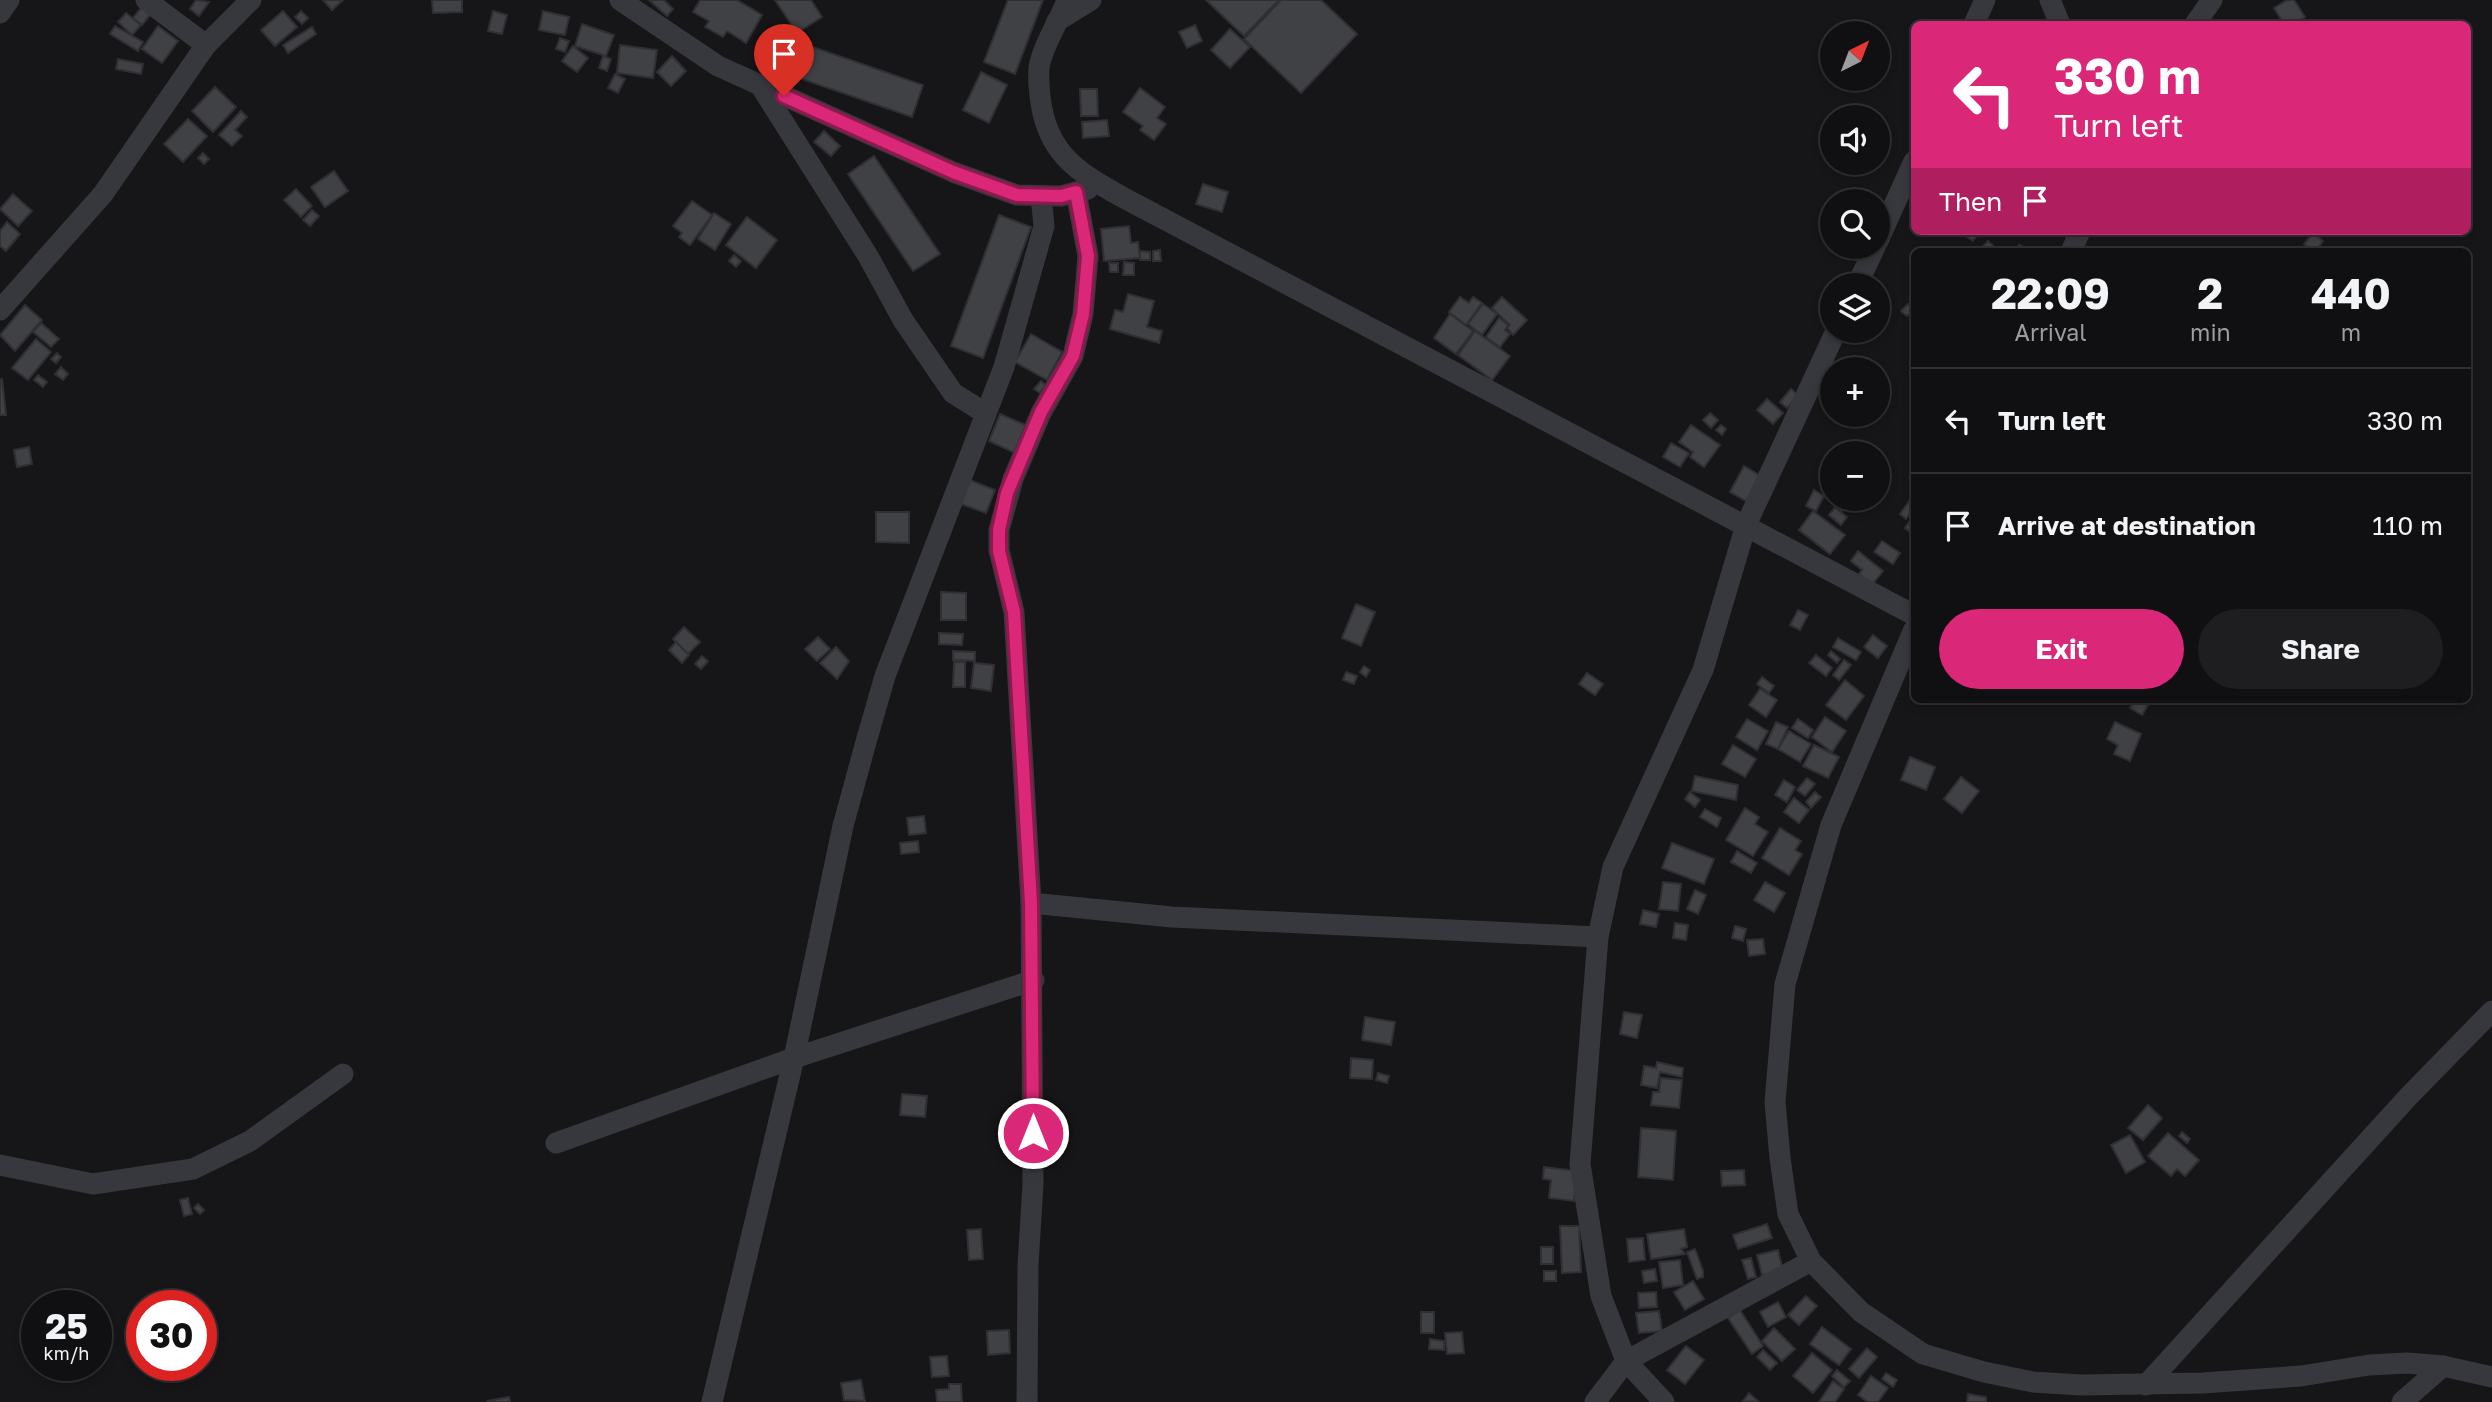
<!DOCTYPE html>
<meta charset="utf-8">
<style>
:root{--surface:#101012;--page:#1e1e20;--text:#f1f3f6;--muted:#9c9d9f;--line:#303032;--accent:#db2777}
body{margin:0;font-family:"Golos Text",sans-serif;background:var(--page);color:var(--text);height:100vh;display:flex;flex-direction:column;font-size:26px;white-space:nowrap}
*{box-sizing:border-box;margin:0}
p{font-size:23px;color:var(--muted)}
.icon{flex:none;width:38px;height:38px;fill:none;stroke:currentColor;stroke-width:2;stroke-linecap:round;stroke-linejoin:round}
.map{position:relative;flex:1;overflow:hidden}
.sheet{position:absolute;left:1911px;top:248px;width:560px;height:455px;display:flex;flex-direction:column;background:var(--surface);border-radius:10px;box-shadow:0 4px 10px #0003,0 0 0 2px var(--line)}
.sheet>*{flex:none}
.guide{position:absolute;left:1911px;top:21px;width:560px;height:214px;border-radius:10px;box-shadow:0 4px 10px #0003,0 0 0 2px var(--line);background:#db2777;color:#fff;overflow:hidden}
.needle{width:46px;rotate:42deg}
.fabs{position:absolute;left:1820px;top:21px;display:grid;gap:14px}
.fabs a{display:grid;place-items:center;width:70px;height:70px;border-radius:50%;background:var(--surface);box-shadow:0 4px 10px #0003,0 0 0 2px var(--line);font-size:35px}
.speed{position:absolute;left:21px;top:1290px;display:flex;gap:14px;font-size:35px;font-weight:700;text-align:center}
.speed>*{display:grid;place-content:center;width:91px;height:91px;border-radius:50%;background:var(--surface);box-shadow:0 4px 10px #0003,0 0 0 2px var(--line);line-height:1}
.speed small{font-size:18px;font-weight:400}
.speed .limit{border:10px solid #d22;background:#fff;color:#111}
.pin{position:absolute;display:grid;place-items:center;width:60px;height:60px;color:#fff;margin:-72px -30px;border-radius:50% 50% 50% 0;rotate:-45deg;box-shadow:0 0 7px #0007}
.pin .icon{rotate:45deg}
.me{position:absolute;width:77px;margin:-38px;rotate:0deg;stroke-linejoin:round;filter:drop-shadow(0 0 5px #0008)}
.turn{display:flex;align-items:center;gap:24px;height:147px;padding:0 28px;font-size:32px}
.turn .icon{width:91px;height:91px;stroke-width:2.5}
.turn b{display:block;font-size:49px;line-height:60px}
.then{display:flex;align-items:center;height:66px;padding:0 28px;background:#0003;gap:14px;font-size:26px}
.eta{display:flex;justify-content:space-evenly;align-items:center;height:119px;text-align:center}
.eta b{font-size:42px;font-weight:700;line-height:49px}
.cta{display:flex;gap:14px;margin-top:auto;padding:14px 28px}
.cta a{flex:1;height:80px;border-radius:42px;background:var(--accent);color:#fff;font-size:28px;font-weight:700;line-height:80px;text-align:center}
.cta a+a{background:var(--page);color:var(--text)}
ul{padding:0;list-style:none}
li{display:flex;align-items:center;gap:21px;height:105px;padding:0 28px;border-top:2px solid var(--line)}
li div{flex:1}
li b{display:block;font-size:26px}
li em{font-style:normal}
.map>svg:first-child{display:block}
.building{fill:#404145;stroke:#303034;stroke-width:2}
.lines{fill:none;stroke-linecap:round;stroke-linejoin:round}
.street{stroke:#37383d;stroke-width:21}
.route-casing{stroke:#8e194d;stroke-width:18}
.route{stroke:#db2777;stroke-width:12}
</style>
<div class="map">
<svg width="2492" height="1402" viewBox="0 0 2492 1402">
<rect width="100%" height="100%" fill="#161618"/>
<g class="building">
<path d="M196,0l13,2 -10,14 -9,-7z"/>
<path d="M323,0h20l-11,10z"/>
<path d="M432,0h30v12l-29,1z"/>
<path d="M649,0h15l9,9 -6,7z"/>
<path d="M700,0h37l25,15 -16,28 -19,-12 -4,6 -18,-10 4,-6 -16,-9z"/>
<path d="M775,0h36l11,17 -25,16z"/>
<path d="M1008,0h35l-28,74 -31,-12z"/>
<path d="M1206,0h73l-35,36z"/>
<path d="M1281,0h40l36,34 -56,59 -57,-54z"/>
<path d="M2287,0h7l11,17 -11,7h-10l-10,-16z"/>
<path d="M145,3l9,7 -12,15 -9,-7z"/>
<path d="M283,11l14,16 -22,19 -14,-16z"/>
<path d="M301,11l7,7 -6,6 -7,-7z"/>
<path d="M493,11l14,4 -5,19 -14,-3z"/>
<path d="M543,11l26,6 -4,18 -26,-5z"/>
<path d="M126,13l15,12 -9,10 -14,-13z"/>
<path d="M582,24l32,11 -8,21 -31,-10z"/>
<path d="M1195,25l7,16 -15,7 -8,-16z"/>
<path d="M115,26l28,16 -5,9 -28,-17z"/>
<path d="M158,26l20,15 -16,22 -20,-14z"/>
<path d="M312,27l4,7 -28,19 -5,-8z"/>
<path d="M1230,29l20,18 -20,21 -19,-18z"/>
<path d="M781,36l142,49 -11,32 -142,-49z"/>
<path d="M560,38l9,3 -4,11 -9,-3z"/>
<path d="M620,45l37,5 -4,28 -36,-5z"/>
<path d="M573,46l15,12 -11,14 -15,-11z"/>
<path d="M603,56l8,3 -4,12 -8,-3z"/>
<path d="M672,56l14,15 -15,15 -14,-14z"/>
<path d="M118,59l25,5 -2,10 -25,-5z"/>
<path d="M981,72l26,13 -18,38 -26,-13z"/>
<path d="M615,74l10,5 -7,14 -10,-5z"/>
<path d="M215,87l21,20 -23,25 -21,-21z"/>
<path d="M1140,88l25,19 -8,11 9,6 -12,16 -14,-10 3,-4 -20,-14z"/>
<path d="M1080,89h17l1,27h-17z"/>
<path d="M241,111l6,6 -12,13 7,6 -10,10 -13,-11z"/>
<path d="M188,119l19,17 -24,26 -19,-18z"/>
<path d="M1107,120l2,16 -26,2 -1,-16z"/>
<path d="M824,131l16,15 -9,10 -17,-14z"/>
<path d="M203,153l6,6 -5,5 -6,-6z"/>
<path d="M874,156l66,98 -27,17 -65,-97z"/>
<path d="M334,171l14,20 -23,16 -14,-20z"/>
<path d="M1203,184l25,8 -6,20 -26,-8z"/>
<path d="M296,189l16,17 -11,11 -17,-17z"/>
<path d="M13,194l19,17 -14,15 -18,-17z"/>
<path d="M692,201l20,14 -22,30 -11,-8 3,-4 -9,-7z"/>
<path d="M312,210l7,6 -9,10 -7,-6z"/>
<path d="M714,213l17,11 -16,26 -17,-11z"/>
<path d="M999,215l32,12 -48,131 -32,-12z"/>
<path d="M747,217l30,23 -21,28 -30,-23z"/>
<path d="M7,222l13,12 -14,17 -6,-5v-15z"/>
<path d="M1129,226l2,17 7,-1 2,16 -36,3 -3,-32z"/>
<path d="M1967,231h13l-7,10 -9,-6z"/>
<path d="M2313,233l10,8 -8,11 -11,-8z"/>
<path d="M1988,241l12,11h-22z"/>
<path d="M2019,245l15,7h-19z"/>
<path d="M1160,250l1,11h-8v-10z"/>
<path d="M1140,251l10,1v8h-10z"/>
<path d="M734,255l7,6 -5,6 -7,-6z"/>
<path d="M1124,262l10,1v12h-11z"/>
<path d="M1109,263h9v9h-8z"/>
<path d="M1128,294l26,7 -7,26 15,4 -3,12 -49,-14 5,-19 8,2z"/>
<path d="M1460,297l9,6 4,-6 9,6 -16,22 -17,-13z"/>
<path d="M1502,297l25,23 -14,15 -6,-7 3,-3 -18,-17z"/>
<path d="M1483,304l14,10 -15,21 -14,-11z"/>
<path d="M1908,304l6,6 -7,6 -6,-5z"/>
<path d="M25,305l17,15 -27,31 -15,-16z"/>
<path d="M1450,314l23,17 -17,23 -22,-16z"/>
<path d="M1499,318l9,7 -3,5 5,4 -10,13 -14,-10z"/>
<path d="M41,323l18,16 -8,8 -18,-15z"/>
<path d="M1475,331l35,25 -18,24 -34,-25z"/>
<path d="M1031,334l31,18 -15,28 -32,-18z"/>
<path d="M36,339l15,13 -23,28 -16,-12z"/>
<path d="M57,353l4,4 -5,6 -5,-4z"/>
<path d="M61,367l7,7 -5,6 -8,-6z"/>
<path d="M38,375l9,7 -4,5 -9,-7z"/>
<path d="M2,379l4,36h-6v-35z"/>
<path d="M1041,381l5,4 -6,8 -6,-4z"/>
<path d="M1791,389l7,6 -11,13 -7,-6z"/>
<path d="M1878,394l8,6 -8,9z"/>
<path d="M1767,399l16,14 -10,11 -16,-14z"/>
<path d="M1710,413l8,7 -7,8 -8,-8z"/>
<path d="M1000,414l30,13 -13,27 -28,-13z"/>
<path d="M1691,425l29,20 -16,22 -14,-10 3,-5 -14,-10z"/>
<path d="M1721,425l5,4 -4,6 -6,-5z"/>
<path d="M1671,443l18,10 -9,14 -17,-10z"/>
<path d="M29,447l3,17 -15,3 -3,-17z"/>
<path d="M1744,466l17,10 -15,25 -16,-9z"/>
<path d="M967,479l28,11 -9,23 -28,-10z"/>
<path d="M1831,488l1,11h12l5,4 -7,8 -18,-15z"/>
<path d="M1814,490l10,6 -8,15 -10,-5z"/>
<path d="M1910,500l4,8 -8,11 -6,-5z"/>
<path d="M1835,507l12,10 -6,8 -12,-10z"/>
<path d="M1813,511l32,24 -15,19 -31,-24z"/>
<path d="M876,512h33v31l-33,-1z"/>
<path d="M1914,515v20l-9,-7z"/>
<path d="M1882,541l18,12 -7,11 -19,-12z"/>
<path d="M1858,551l25,20 -11,14 -13,-11 3,-4 -11,-9z"/>
<path d="M941,592l25,1v27h-25z"/>
<path d="M1356,604l19,8 -14,34 -19,-8z"/>
<path d="M1798,610l10,5 -8,15 -10,-5z"/>
<path d="M684,627l16,15 -12,12 -15,-15z"/>
<path d="M939,633l24,1 -1,11 -23,-1z"/>
<path d="M1873,635l14,11 -9,12 -14,-11z"/>
<path d="M818,637l12,12 -13,12 -12,-12z"/>
<path d="M1838,638l23,14 -5,8 -23,-13z"/>
<path d="M676,642l13,13 -7,8 -13,-13z"/>
<path d="M836,647l13,14 -12,18 -17,-16z"/>
<path d="M953,651l22,1v9l-22,-1z"/>
<path d="M1831,651l9,8 -3,4 -9,-8z"/>
<path d="M1816,655l16,13 -6,8 -17,-13z"/>
<path d="M702,656l6,5 -7,8 -6,-5z"/>
<path d="M1844,660l7,5 -12,15 -6,-5z"/>
<path d="M954,662h11v25h-12z"/>
<path d="M974,663l20,2 -3,26 -20,-3z"/>
<path d="M1364,666l6,4 -4,7 -6,-5z"/>
<path d="M1346,672l11,4 -3,8 -11,-4z"/>
<path d="M1587,673l16,11 -8,11 -16,-11z"/>
<path d="M1762,677l12,9 -5,7 -12,-9z"/>
<path d="M1845,680l19,16 -18,24 -20,-15z"/>
<path d="M1760,689l17,11 -11,17 -17,-12z"/>
<path d="M2134,700l14,5 -6,10 -12,-7z"/>
<path d="M1825,717l21,14 -14,21 -20,-15z"/>
<path d="M1747,719l21,12 -11,19 -21,-13z"/>
<path d="M1798,719l15,11 -5,8 -16,-10z"/>
<path d="M1776,722l12,5 -10,22 -12,-5z"/>
<path d="M2115,722l26,12 -11,27 -16,-7 4,-9 -11,-6z"/>
<path d="M1789,731l22,13 -11,18 -22,-13z"/>
<path d="M1733,745l23,14 -11,18 -23,-13z"/>
<path d="M1814,745l25,12 -11,21 -25,-12z"/>
<path d="M1910,757l25,10 -9,23 -25,-10z"/>
<path d="M1695,776l43,9 -2,15 -44,-9z"/>
<path d="M1961,777l18,14 -17,22 -18,-14z"/>
<path d="M1807,778l8,6 -10,12 -8,-6z"/>
<path d="M1784,780l11,7 -8,15 -12,-7z"/>
<path d="M1690,792l10,8 -5,7 -10,-8z"/>
<path d="M1815,792l6,5 -10,11 -5,-6z"/>
<path d="M1794,798l15,12 -10,13 -15,-11z"/>
<path d="M1745,808l14,9 -4,7 13,8 -15,24 -27,-16z"/>
<path d="M1705,809l16,9 -4,9 -17,-10z"/>
<path d="M924,816l2,17 -17,2 -2,-17z"/>
<path d="M1780,828l21,13 -6,9 7,4 -13,21 -27,-17z"/>
<path d="M918,841l1,11 -18,2 -1,-11z"/>
<path d="M1672,843l42,16 -10,25 -42,-16z"/>
<path d="M1737,851l20,12 -6,10 -20,-11z"/>
<path d="M1663,882l18,2 -3,27 -19,-2z"/>
<path d="M1765,882l20,11 -11,19 -20,-12z"/>
<path d="M1695,890l11,5 -8,19 -11,-5z"/>
<path d="M1643,910l16,4 -3,13 -16,-3z"/>
<path d="M1675,923l13,2 -2,15 -13,-2z"/>
<path d="M1735,926l11,3 -3,12 -11,-3z"/>
<path d="M1763,939l2,15 -16,2 -2,-16z"/>
<path d="M1624,1012l18,3 -5,23 -17,-4z"/>
<path d="M1365,1017l30,5 -4,23 -29,-5z"/>
<path d="M1351,1058l22,2 -1,19 -22,-1z"/>
<path d="M1657,1062l26,6 -1,9 -22,-5 -3,16 -16,-3 3,-19 12,2z"/>
<path d="M1378,1073l11,3 -2,7 -11,-3z"/>
<path d="M1661,1078l21,2 -3,28 -28,-3 2,-13h6z"/>
<path d="M902,1094l25,2 -2,21 -25,-2z"/>
<path d="M2148,1105l14,13 -19,22 -15,-12z"/>
<path d="M1641,1128l35,3 -3,49 -35,-3z"/>
<path d="M2182,1132l8,7 -3,4 -8,-7z"/>
<path d="M2168,1133l31,27 -14,16 -8,-7 -6,7 -23,-20z"/>
<path d="M2130,1135l15,27 -19,11 -15,-28z"/>
<path d="M1544,1167l33,4 -3,30 -25,-3 2,-18 -8,-1z"/>
<path d="M1744,1170l1,15 -23,1 -1,-15z"/>
<path d="M188,1198l4,16 -8,2 -4,-16z"/>
<path d="M198,1204l6,6 -4,4 -6,-6z"/>
<path d="M1767,1224l5,14 -34,11 -5,-14z"/>
<path d="M1560,1226h19l2,46 -19,1z"/>
<path d="M981,1229l2,30 -14,1 -2,-30z"/>
<path d="M1684,1229l3,18 -6,2 4,5 -34,5 -4,-25z"/>
<path d="M1643,1238l2,22 -16,2 -2,-23z"/>
<rect x="1541" y="1247" width="12" height="17"/>
<path d="M1695,1249l8,22v6l-6,2 -10,-27z"/>
<path d="M1778,1250l5,20 -21,5 -5,-20z"/>
<path d="M1751,1258l5,19 -8,2 -6,-19z"/>
<path d="M1680,1260l3,25 -20,3 -4,-26z"/>
<path d="M1655,1269l2,12 -13,2 -2,-12z"/>
<rect x="1544" y="1271" width="12" height="10"/>
<path d="M1693,1281l11,18 -19,11 -11,-18z"/>
<path d="M1656,1292l1,15 -18,1 -1,-15z"/>
<path d="M1806,1296l11,10 -18,19 -11,-10z"/>
<path d="M1778,1302l8,15 -18,10 -8,-15z"/>
<path d="M1740,1310l23,36 -11,8 -24,-36z"/>
<path d="M1659,1311l3,20 -23,2 -3,-20z"/>
<rect x="1421" y="1312" width="13" height="21"/>
<path d="M1822,1327l29,22 -12,16 -29,-21z"/>
<path d="M1774,1328l21,21 -13,12 -20,-20z"/>
<path d="M1009,1330l1,23 -22,2 -1,-24z"/>
<path d="M1462,1332l2,21 -17,1 -2,-21z"/>
<path d="M1430,1339l14,2v9l-15,-1z"/>
<path d="M1686,1346l18,14 -19,24 -18,-14z"/>
<path d="M1867,1348l10,9 -18,21 -10,-9z"/>
<path d="M1763,1350l14,13 -7,7 -13,-13z"/>
<path d="M1812,1353l20,17 -19,23 -20,-17z"/>
<path d="M947,1356l2,20 -17,1 -2,-20z"/>
<path d="M1837,1370l13,11 -6,6 -12,-11z"/>
<path d="M1886,1373l11,7 -4,7 -11,-8z"/>
<path d="M1871,1376l17,12 -10,14h-10l-10,-7z"/>
<path d="M861,1380l4,21 -21,-1 -3,-17z"/>
<path d="M1833,1381l11,8 -9,13h-16z"/>
<path d="M949,1384h12l1,18h-25l-1,-12 13,-1z"/>
<path d="M1749,1393l10,9 -16,-1z"/>
<path d="M1968,1394l18,3v5h-19z"/>
<path d="M509,1397l1,5h-21l-1,-1z"/>
</g>
<g class="lines">
<g class="street">
<path d="M146,0l60,45"/>
<path d="M620,0l98,66 235,106 64,23 44,1 27,-7"/>
<path d="M1067,0c-7,20 -20,38 -26,59 -4,11 -2,25 -1,37 6,57 37,76 84,102l790,417"/>
<path d="M2050,0l10,24"/>
<path d="M0,13l9,-13"/>
<path d="M1057,21l34,-21"/>
<path d="M1974,24l11,-24"/>
<path d="M2195,24l17,-24"/>
<path d="M760,85l108,171 35,64 50,73 32,20"/>
<path d="M1878,241l36,-80"/>
<path d="M2071,252l9,-21"/>
<path d="M1857,285l18,-38"/>
<path d="M0,310l103,-116 103,-149 45,-45"/>
<path d="M1914,629l-83,196 -46,159 -10,118 5,56 8,56 23,47 50,51 62,42 61,18 49,10 48,3 122,-2 98,-7 68,-11 38,-2 36,3 49,11"/>
<path d="M1031,903l141,14 426,20"/>
<path d="M556,1143l238,-85 240,-78"/>
<path d="M0,1165l93,19 100,-15 57,-28 93,-67"/>
<path d="M2146,1385l262,-288 84,-86"/>
<path d="M712,1402l82,-344 49,-232 23,-84 19,-66 119,-309 40,-141 -3,-30"/>
<path d="M1027,1402l1,-137 5,-81 -2,-281 -17,-291 -15,-62v-20l14,-51 28,-66 32,-57 10,-42 5,-58 -12,-64"/>
<path d="M1595,1402l31,-41 185,-100"/>
<path d="M1664,1402l-38,-41 -25,-65 -21,-132 18,-227 15,-70 90,-197 43,-145 90,-194"/>
<path d="M2402,1402l41,-36"/>
</g>
</g>
<g class="lines">
<g class="route-casing">
<path id="route" d="M784,96l169,76 64,23 44,1 15,-4 12,64 -5,58 -10,42 -32,56 -34,81 -8,37v21l15,61 17,291 2,230"/>
</g>
<use href="#route" class="route"/>
</g>
</svg>
<div class="fabs">
<a><svg class="needle" viewBox="-14 -14 28 28"><path d="M0-13l5 13h-10z" fill="#e53935"/><path d="M0 13l5-13h-10z" fill="#9c9d9f"/></svg></a>
<a><svg class="icon" aria-label="sound" viewBox="0 0 24 24"><path d="M4 9h4l5-4v14l-5-4H4zM17 9q2 3 0 6"/></svg></a>
<a><svg class="icon" aria-label="search" viewBox="0 0 24 24"><circle cx="10" cy="10" r="6"/><path d="M15 15l6 6"/></svg></a>
<a><svg class="icon" aria-label="layers" viewBox="0 0 24 24"><path d="M12 4l9 5-9 5-9-5zM3 14l9 5 9-5"/></svg></a>
<a>+</a>
<a>−</a>
</div>
<div class="speed"><div>25<small>km/h</small></div><div class="limit">30</div></div>
<div class="pin" style="left:784px;top:96px;background:#d93025"><svg class="icon" aria-label="arrive" viewBox="0 0 24 24"><path d="M6 21V4h12l-3 4 3 4H6"/></svg></div>
<svg class="me" style="left:1033px;top:1133px" viewBox="-20 -20 40 40"><circle r="17" fill="#db2777" stroke="#fff" stroke-width="3"/><path d="M0-11L8 9 0 5-8 9z" fill="#fff"/></svg>
<div class="guide">
<div class="turn"><svg class="icon" aria-label="left" viewBox="0 0 24 24"><path d="M17 20v-9H6M10 6l-5 5 5 5"/></svg><div><b>330 m</b>Turn left</div></div>
<div class="then">Then<svg class="icon" aria-label="arrive" viewBox="0 0 24 24"><path d="M6 21V4h12l-3 4 3 4H6"/></svg></div>
</div>
<section class="sheet">
<div class="eta">
<div><b>22:09</b><p>Arrival</p></div>
<div><b>2</b><p>min</p></div>
<div><b>440</b><p>m</p></div>
</div>
<ul>
<li><svg class="icon" aria-label="left" viewBox="0 0 24 24"><path d="M17 20v-9H6M10 6l-5 5 5 5"/></svg><div><b>Turn left</b></div><em>330 m</em></li>
<li><svg class="icon" aria-label="arrive" viewBox="0 0 24 24"><path d="M6 21V4h12l-3 4 3 4H6"/></svg><div><b>Arrive at destination</b></div><em>110 m</em></li>
</ul>
<div class="cta"><a>Exit</a><a>Share</a></div>
</section>
</div>
